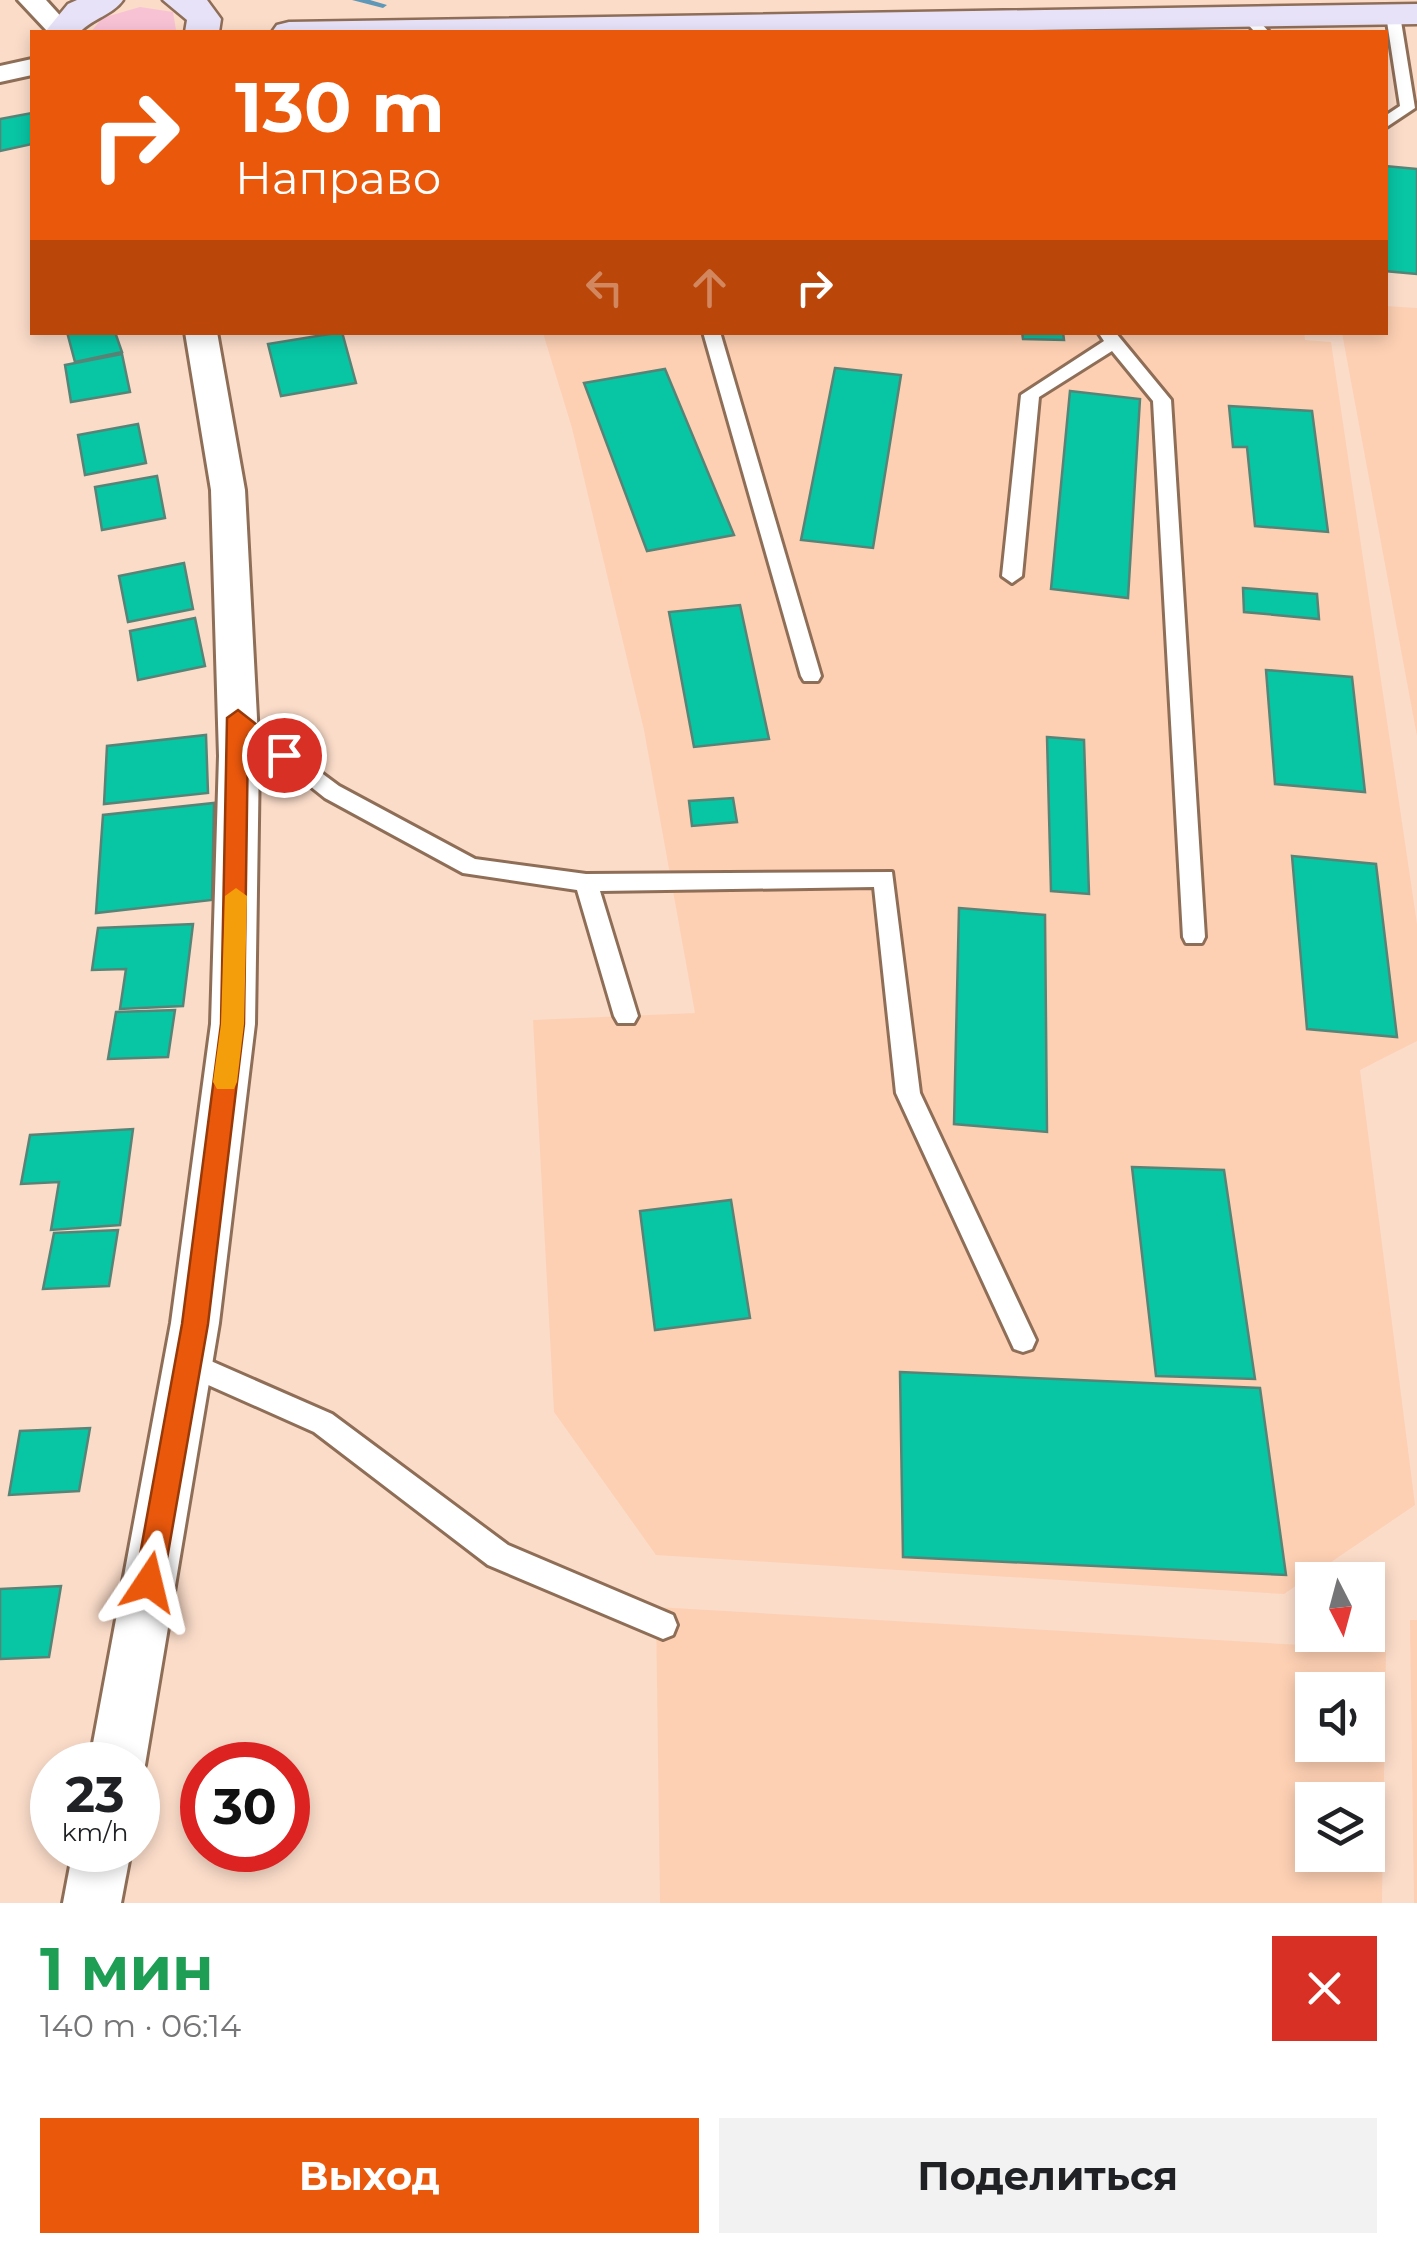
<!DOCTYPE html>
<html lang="ru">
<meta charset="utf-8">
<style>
:root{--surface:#fff;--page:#f2f2f2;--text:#202124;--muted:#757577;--accent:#ea580c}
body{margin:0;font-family:Montserrat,sans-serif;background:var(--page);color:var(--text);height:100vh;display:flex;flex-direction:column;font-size:38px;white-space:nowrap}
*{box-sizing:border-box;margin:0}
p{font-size:32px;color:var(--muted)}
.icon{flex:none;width:55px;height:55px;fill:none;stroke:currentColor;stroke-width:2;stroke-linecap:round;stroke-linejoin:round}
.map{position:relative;height:1903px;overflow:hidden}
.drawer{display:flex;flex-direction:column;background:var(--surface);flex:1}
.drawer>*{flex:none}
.banner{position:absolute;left:30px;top:30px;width:1358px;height:305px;border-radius:0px;box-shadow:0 5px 15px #0003;background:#ea580c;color:#fff;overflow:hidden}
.needle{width:65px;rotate:174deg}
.buttons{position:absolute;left:1295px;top:1562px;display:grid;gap:20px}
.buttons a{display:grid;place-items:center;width:90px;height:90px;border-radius:0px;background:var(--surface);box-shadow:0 5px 15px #0003;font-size:50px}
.speed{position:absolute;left:30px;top:1742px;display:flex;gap:20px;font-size:50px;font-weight:700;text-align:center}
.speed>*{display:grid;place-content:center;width:130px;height:130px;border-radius:50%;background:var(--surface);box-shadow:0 5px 15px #0003;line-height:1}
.speed small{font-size:25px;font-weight:400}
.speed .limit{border:15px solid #d22;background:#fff;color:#111}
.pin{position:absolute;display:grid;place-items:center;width:85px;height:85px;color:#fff;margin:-42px;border:5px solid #fff;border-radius:50%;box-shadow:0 2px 10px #0007}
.me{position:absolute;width:110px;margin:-55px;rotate:10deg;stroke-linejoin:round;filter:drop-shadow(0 0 8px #0008)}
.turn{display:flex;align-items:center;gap:35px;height:210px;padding:0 40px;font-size:45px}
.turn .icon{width:130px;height:130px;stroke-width:2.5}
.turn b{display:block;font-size:70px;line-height:85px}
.lanes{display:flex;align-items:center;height:95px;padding:0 40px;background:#0003;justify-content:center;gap:50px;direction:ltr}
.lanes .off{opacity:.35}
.round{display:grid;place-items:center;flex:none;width:105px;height:105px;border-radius:0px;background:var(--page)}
.head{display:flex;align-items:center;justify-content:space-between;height:170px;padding:0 40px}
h1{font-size:60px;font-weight:700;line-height:75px;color:#1e9e55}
.button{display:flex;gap:20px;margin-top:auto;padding:20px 40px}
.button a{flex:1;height:115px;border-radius:0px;background:var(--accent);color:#fff;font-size:40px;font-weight:700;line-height:115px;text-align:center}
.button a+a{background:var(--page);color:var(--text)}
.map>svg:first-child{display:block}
.built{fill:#fdd0b3;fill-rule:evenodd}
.green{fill:#f8c2d5}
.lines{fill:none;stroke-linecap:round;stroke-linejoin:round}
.stream{fill:#5e98b8;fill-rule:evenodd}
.building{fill:#08c5a4;stroke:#578477;stroke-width:2.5}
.lane-casing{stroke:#8f6e57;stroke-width:6}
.street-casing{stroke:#8f6e57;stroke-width:6}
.secondary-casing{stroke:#8f6e57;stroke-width:5}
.lane{fill:#fff;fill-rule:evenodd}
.street{fill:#fff;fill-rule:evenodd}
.secondary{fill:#e8e2f8;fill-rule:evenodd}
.route{fill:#ea580c;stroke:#983908;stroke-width:2.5}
.slow{fill:#f59e0b}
</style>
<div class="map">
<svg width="1417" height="1903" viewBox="0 0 1417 1903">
<rect width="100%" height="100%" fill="#fbdcc9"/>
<g class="built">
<path d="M1385,306l32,2v428l-75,-403 43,-1z"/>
<path d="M1304,332l1,8 26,2 86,582v117l-57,29 55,435 -131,89 -628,-39 -102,-143 -21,-392 162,-7 -51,-283 -72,-302 -29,-95z"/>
<path d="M656,1607l730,43 -4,253h-722zM1312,1690h56v55h-56zM1312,1800h56v55h-56z"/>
<path d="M1410,1620h7v283h-3z"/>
</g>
<path class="green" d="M140,7l33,5 3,18 -85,2 11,-14z"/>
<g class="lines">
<path class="stream" d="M352,0h18l17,5 -4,3z"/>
</g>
<g class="building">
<path d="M32,113v31l-32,7v-32z"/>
<path d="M1385,166l32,3v105l-32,-3z"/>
<path d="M67,332h48l7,20 -47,10z"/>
<path d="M342,332l14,51 -75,13 -13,-52z"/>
<path d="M1022,332h41l1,8 -41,-1z"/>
<path d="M122,354l8,38 -59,10 -6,-37z"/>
<path d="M835,368l66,7 -28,173 -72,-8z"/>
<path d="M665,369l69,166 -87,16 -63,-168z"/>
<path d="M1070,391l70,8 -12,199 -77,-9z"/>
<path d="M1229,406l83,5 16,121 -73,-6 -8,-79h-14z"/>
<path d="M138,424l8,39 -61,12 -7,-40z"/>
<path d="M157,476l8,42 -63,12 -7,-43z"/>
<path d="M184,563l9,46 -65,13 -9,-46z"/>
<path d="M1243,588l74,6 2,25 -75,-7z"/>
<path d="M740,605l29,134 -75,8 -25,-135z"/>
<path d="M195,618l10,48 -67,14 -8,-49z"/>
<path d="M1266,670l86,7 13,115 -90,-8z"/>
<path d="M206,735l2,58 -104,11 3,-58z"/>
<path d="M1047,737l37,3 5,154 -38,-3z"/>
<path d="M733,798l4,24 -45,4 -3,-25z"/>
<path d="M214,803l-2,97 -116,13 7,-98z"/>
<path d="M1292,856l84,8 21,173 -90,-8z"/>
<path d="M959,908l86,7 2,217 -93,-8z"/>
<path d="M193,924l-10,82 -63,3 6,-40 -34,1 6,-42z"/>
<path d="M175,1010l-7,47 -60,2 8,-47z"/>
<path d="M133,1129l-13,96 -69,5 8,-48 -38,2 9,-49z"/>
<path d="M1132,1167l92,3 31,209 -99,-3z"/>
<path d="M731,1200l19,118 -95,12 -15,-119z"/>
<path d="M118,1230l-9,56 -66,3 11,-56z"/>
<path d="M900,1372l360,16 26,187 -383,-18z"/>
<path d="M90,1428l-11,63 -70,4 11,-64z"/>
<path d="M61,1586l-12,71 -49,2v-70z"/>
</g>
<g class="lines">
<g class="lane-casing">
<g id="lane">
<path d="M1393,11l7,4 15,93 -30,20v-12l15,-10 -14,-91z"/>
<path d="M1242,13h10l17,19h-14l-15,-16z"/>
<path d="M703,332h17l101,344 -3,5h-14l-3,-5z"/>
<path d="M1098,332h17l56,68 34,537 -3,6h-16l-3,-6 -30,-536 -41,-50 -73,46 -17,179 -10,7 -10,-7 19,-181 83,-54z"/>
<path d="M238,711l101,75 136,73 111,15 306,-2 28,221 116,247 -4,9 -9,3 -9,-3 -118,-256 -22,-206 -274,4 38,125 -4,7h-16l-4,-7 -37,-126 -114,-17 -138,-75 -94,-75 -3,-5z"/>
<path d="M188,1351l144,63 176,131 165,70 4,10 -4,10 -10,4 -175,-74 -174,-133 -135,-60 -4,-9 4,-9z"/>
</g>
</g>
<g class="street-casing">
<g id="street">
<path d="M18,0h28l29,32h-27z"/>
<path d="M32,59v16l-32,7v-16z"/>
<path d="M185,332h32l28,158 14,266 -4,268 -36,299 -74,442 -7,18v-18h-49l82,-442 40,-299 8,-268 -8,-266z"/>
<path d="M73,1850h58l-10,53h-58z"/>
</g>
</g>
<g class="secondary-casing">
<g id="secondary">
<path d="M77,0h46c-10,15 -30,18 -43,32h-35l23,-28z"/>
<path d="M163,0h44l14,19 -2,13h-34l2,-12z"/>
<path d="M1417,4v20l-509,8h-636l5,-7 12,-3z"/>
</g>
</g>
<use href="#lane" class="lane"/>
<use href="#street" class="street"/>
<use href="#secondary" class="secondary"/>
</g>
<path class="route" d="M238,710l57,45 -3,6h-15l-29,-24 -4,287 -36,300 -45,258 -4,10 -10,4 -10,-4 -4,-10 47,-258 39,-300 6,-306z"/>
<path class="slow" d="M236,888l11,8 -3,128 -7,58 -3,7h-17l-4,-7 8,-58 4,-128z"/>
</svg>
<div class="buttons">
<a><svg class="needle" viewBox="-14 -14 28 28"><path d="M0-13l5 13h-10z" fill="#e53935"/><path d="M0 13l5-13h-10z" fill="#757577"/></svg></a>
<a><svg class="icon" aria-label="sound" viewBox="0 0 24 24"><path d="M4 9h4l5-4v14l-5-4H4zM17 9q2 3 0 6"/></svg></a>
<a><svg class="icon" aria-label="layers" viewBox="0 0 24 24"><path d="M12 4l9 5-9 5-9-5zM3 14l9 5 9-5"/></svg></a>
</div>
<div class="speed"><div>23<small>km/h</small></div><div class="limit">30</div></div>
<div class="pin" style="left:284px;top:755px;background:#d93025"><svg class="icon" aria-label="arrive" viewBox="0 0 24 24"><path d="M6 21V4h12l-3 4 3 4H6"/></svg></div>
<svg class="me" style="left:149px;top:1582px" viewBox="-20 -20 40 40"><path d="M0-17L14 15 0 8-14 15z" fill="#ea580c" stroke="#fff" stroke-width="4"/></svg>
<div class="banner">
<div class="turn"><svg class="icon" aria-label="right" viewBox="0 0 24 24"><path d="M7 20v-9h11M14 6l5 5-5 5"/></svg><div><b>130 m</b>Направо</div></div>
<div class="lanes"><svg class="icon off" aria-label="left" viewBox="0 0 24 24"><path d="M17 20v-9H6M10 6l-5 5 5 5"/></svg><svg class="icon off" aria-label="ahead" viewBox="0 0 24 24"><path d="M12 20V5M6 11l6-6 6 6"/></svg><svg class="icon" aria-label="right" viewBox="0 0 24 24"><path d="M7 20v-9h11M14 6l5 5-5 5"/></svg></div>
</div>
</div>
<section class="drawer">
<div class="head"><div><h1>1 мин</h1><p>140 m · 06:14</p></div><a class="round" style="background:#d93025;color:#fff"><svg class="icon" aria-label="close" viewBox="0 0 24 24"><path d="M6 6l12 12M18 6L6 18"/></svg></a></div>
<div class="button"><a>Выход</a><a>Поделиться</a></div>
</section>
